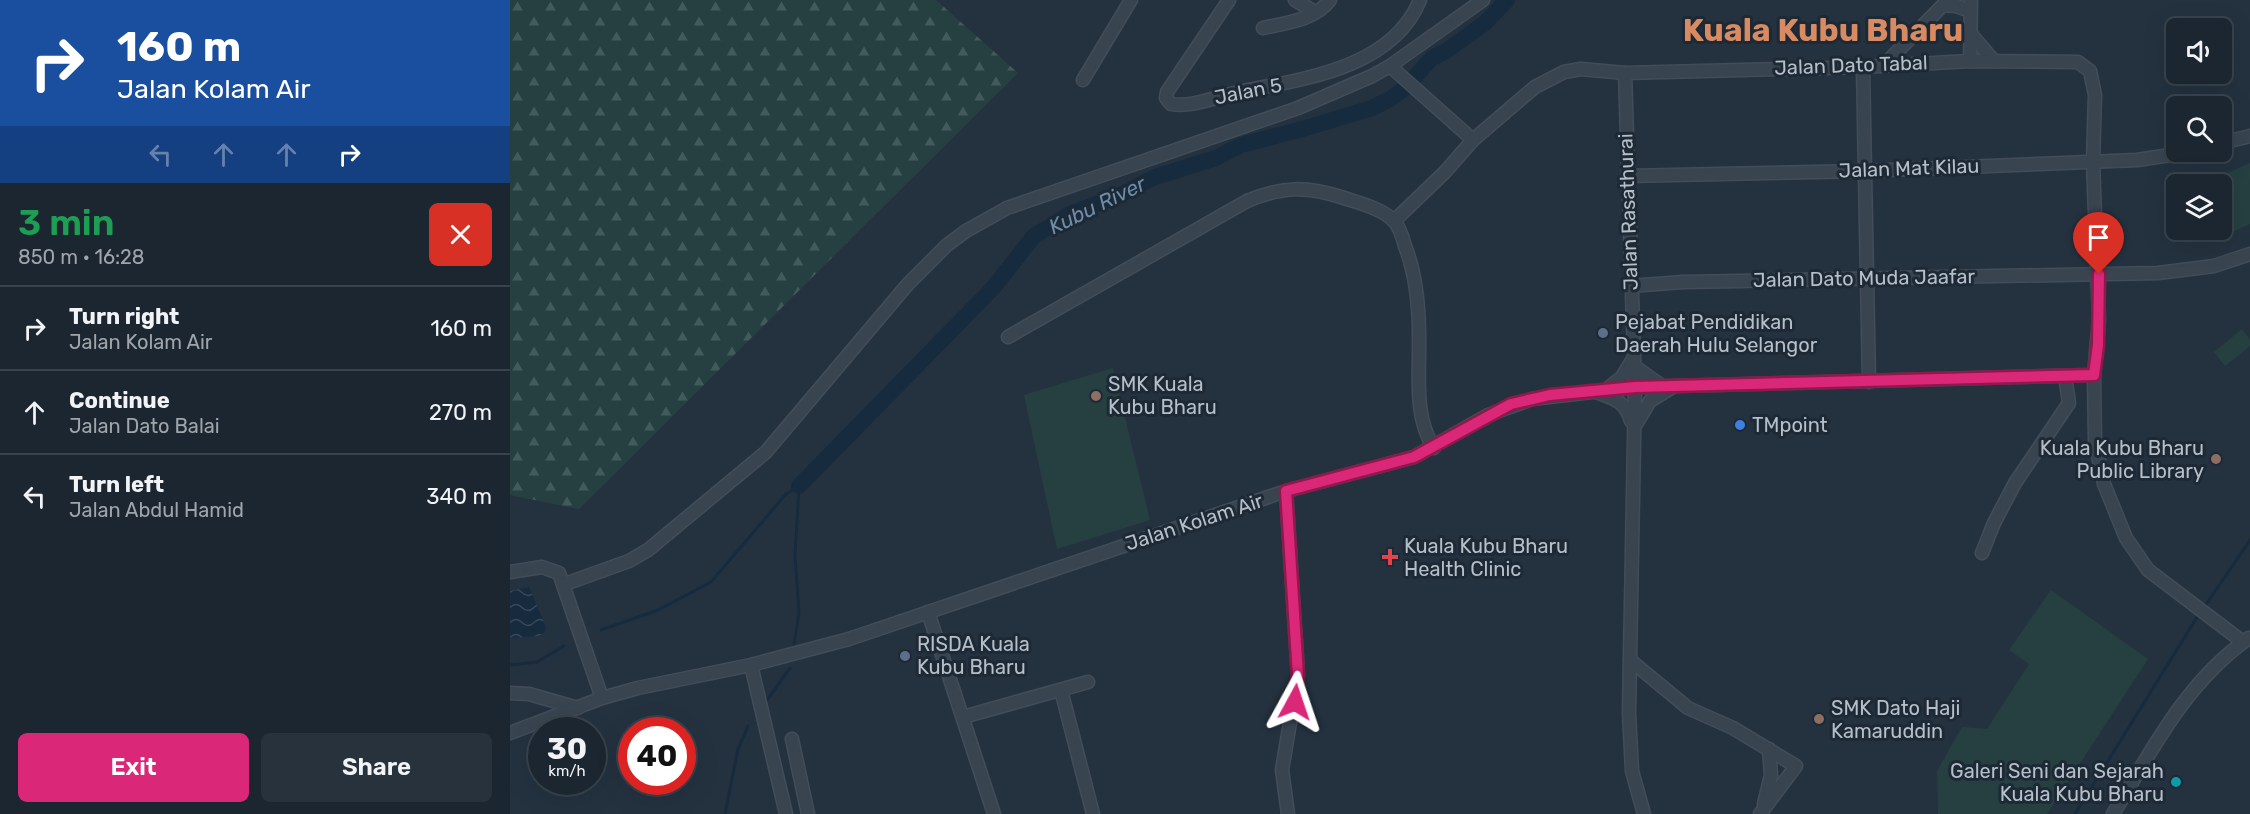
<!DOCTYPE html>
<meta charset="utf-8">
<style>
:root{--surface:#1b2630;--page:#28323c;--text:#f1f3f6;--muted:#a0a5ab;--line:#39434c;--accent:#db2777}
body{margin:0;font-family:Rubik,sans-serif;background:var(--page);color:var(--text);height:100vh;display:flex;flex-direction:column;font-size:22px;white-space:nowrap}
*{box-sizing:border-box;margin:0}
p{font-size:20px;color:var(--muted)}
.icon{flex:none;width:33px;height:33px;fill:none;stroke:currentColor;stroke-width:2;stroke-linecap:round;stroke-linejoin:round}
.map{position:relative;flex:1;overflow:hidden}
.details{display:flex;flex-direction:column;background:var(--surface);width:510px}
.details>*{flex:none}
.hud{background:#1a4fa0;color:#fff;overflow:hidden}
.buttons{position:absolute;left:1656px;top:18px;display:grid;gap:12px}
.buttons a{display:grid;place-items:center;width:66px;height:66px;border-radius:9px;background:var(--surface);box-shadow:0 6px 24px #0002,0 0 0 2px var(--line);font-size:30px}
.speed{position:absolute;left:18px;top:717px;display:flex;gap:12px;font-size:30px;font-weight:700;text-align:center}
.speed>*{display:grid;place-content:center;width:78px;height:78px;border-radius:50%;background:var(--surface);box-shadow:0 6px 24px #0002,0 0 0 2px var(--line);line-height:1}
.speed small{font-size:15px;font-weight:400}
.speed .limit{border:9px solid #d22;background:#fff;color:#111}
.pin{position:absolute;display:grid;place-items:center;width:51px;height:51px;color:#fff;margin:-62px -26px;border-radius:50% 50% 50% 0;rotate:-45deg;box-shadow:0 0 6px #0007}
.pin .icon{rotate:45deg}
.me{position:absolute;width:66px;margin:-33px;rotate:5deg;stroke-linejoin:round;filter:drop-shadow(0 0 4px #0008)}
.turn{display:flex;align-items:center;gap:21px;height:126px;padding:0 18px;font-size:27px}
.turn .icon{width:78px;height:78px;stroke-width:2.5}
.turn b{display:block;font-size:42px;line-height:51px}
.lanes{display:flex;align-items:center;height:57px;padding:0 18px;background:#0003;justify-content:center;gap:30px;direction:ltr}
.lanes .off{opacity:.35}
.round{display:grid;place-items:center;flex:none;width:63px;height:63px;border-radius:9px;background:var(--page)}
.headline{display:flex;align-items:center;justify-content:space-between;height:102px;padding:0 18px}
h1{font-size:36px;font-weight:600;line-height:45px;color:#1e9e55}
.action{display:flex;gap:12px;margin-top:auto;padding:12px 18px}
.action a{flex:1;height:69px;border-radius:9px;background:var(--accent);color:#fff;font-size:24px;font-weight:600;line-height:69px;text-align:center}
.action a+a{background:var(--page);color:var(--text)}
ul{padding:0;list-style:none}
li{display:flex;align-items:center;gap:18px;height:84px;padding:0 18px;border-top:2px solid var(--line)}
li div{flex:1}
li b{display:block;font-size:22px}
li em{font-style:normal}
main{display:flex;flex:1;min-height:0}
.map>svg:first-child{display:block}
.forest{fill:url(#forest-firs)}
.green{fill:#264041}
.water{fill:url(#water-waves)}
.lines{fill:none;stroke-linecap:round;stroke-linejoin:round}
.stream{stroke:#172b3e;stroke-width:3}
.river{stroke:#172b3e;stroke-width:16}
.minor-casing{stroke:#424d59;stroke-width:15}
.minor{stroke:#384450;stroke-width:12}
.route-casing{stroke:#8e194d;stroke-width:15}
.route{stroke:#db2777;stroke-width:10}
.service-dot{fill:#5c6f8a;stroke:#1d2935;stroke-width:2}
.education-dot{fill:#8d6e63;stroke:#1d2935;stroke-width:2}
.shop-dot{fill:#3f7fe0;stroke:#1d2935;stroke-width:2}
.health-dot{fill:#e0444e;stroke:#1d2935;stroke-width:2}
.culture-dot{fill:#0f9aa8;stroke:#1d2935;stroke-width:2}
.labels{text-anchor:middle;dominant-baseline:central;stroke-width:6;stroke-linejoin:round;paint-order:stroke}
.street-label{font-size:20px;fill:#b5bfca;stroke:#1d2935}
.poi-label{font-size:20px;fill:#b5bfca;stroke:#1d2935;text-anchor:start}
.water-label{font-size:21px;font-style:italic;fill:#6d8daa;stroke:#1d2935}
.town-label{font-size:32px;font-weight:bold;fill:#d88b62;stroke:#1d2935}
</style>
<main>
<section class="details">
<div class="hud">
<div class="turn"><svg class="icon" aria-label="right" viewBox="0 0 24 24"><path d="M7 20v-9h11M14 6l5 5-5 5"/></svg><div><b>160 m</b>Jalan Kolam Air</div></div>
<div class="lanes"><svg class="icon off" aria-label="left" viewBox="0 0 24 24"><path d="M17 20v-9H6M10 6l-5 5 5 5"/></svg><svg class="icon off" aria-label="ahead" viewBox="0 0 24 24"><path d="M12 20V5M6 11l6-6 6 6"/></svg><svg class="icon off" aria-label="ahead" viewBox="0 0 24 24"><path d="M12 20V5M6 11l6-6 6 6"/></svg><svg class="icon" aria-label="right" viewBox="0 0 24 24"><path d="M7 20v-9h11M14 6l5 5-5 5"/></svg></div>
</div>
<div class="headline"><div><h1>3 min</h1><p>850 m · 16:28</p></div><a class="round" style="background:#d93025;color:#fff"><svg class="icon" aria-label="close" viewBox="0 0 24 24"><path d="M6 6l12 12M18 6L6 18"/></svg></a></div>
<ul>
<li><svg class="icon" aria-label="right" viewBox="0 0 24 24"><path d="M7 20v-9h11M14 6l5 5-5 5"/></svg><div><b>Turn right</b><p>Jalan Kolam Air</p></div><em>160 m</em></li>
<li><svg class="icon" aria-label="ahead" viewBox="0 0 24 24"><path d="M12 20V5M6 11l6-6 6 6"/></svg><div><b>Continue</b><p>Jalan Dato Balai</p></div><em>270 m</em></li>
<li><svg class="icon" aria-label="left" viewBox="0 0 24 24"><path d="M17 20v-9H6M10 6l-5 5 5 5"/></svg><div><b>Turn left</b><p>Jalan Abdul Hamid</p></div><em>340 m</em></li>
</ul>
<div class="action"><a>Exit</a><a>Share</a></div>
</section>
<div class="map">
<svg width="1740" height="814" viewBox="0 0 1740 814">
<defs>
<pattern id="forest-firs" width="22" height="20" patternUnits="userSpaceOnUse" patternTransform="scale(1.5)"><rect width="22" height="20" fill="#264041"/><path d="M5 1l3.5 6h-7zM16 11l3.5 6h-7z" fill="#435a5b"/></pattern>
<pattern id="water-waves" width="16" height="10" patternUnits="userSpaceOnUse" patternTransform="scale(1.5)"><rect width="16" height="10" fill="#172b3e"/><path d="M0 5q4-4 8 0t8 0" fill="none" stroke="#364859"/></pattern>
</defs>
<rect width="100%" height="100%" fill="#243240"/>
<path class="forest" d="M0,0h426l82,73 -439,436 -69,-14z"/>
<g class="green">
<path d="M1740,163v61l-16,7 -8,-17 5,-3 -9,-27 -6,-6z"/>
<path d="M1732,329l8,11v6l-25,20 -11,-14z"/>
<path d="M603,368l37,152 -93,29 -33,-154z"/>
<path d="M1541,590l97,69 -101,155h-109l-1,-43 25,-44 25,2 42,-65 -20,-14z"/>
</g>
<path class="water" d="M19,587l17,40 -1,5 -6,4 -29,2v-47z"/>
<g class="lines">
<g class="stream">
<path d="M1693,609l47,-69"/>
<path d="M91,630l57,-20 53,-28 75,-88 13,-8"/>
<path d="M284,645l5,-33 -4,-56 4,-70"/>
<path d="M0,665l27,-3 27,-16"/>
<path d="M257,700l23,-32"/>
<path d="M215,814l13,-65 10,-23"/>
<path d="M1565,814l124,-200"/>
</g>
<path class="river" d="M289,486l194,-198 41,-52 34,-21 54,-21 33,-17 61,-19 25,-13 65,-17 66,-20 18,-9 14,-10 28,-31 14,-7 39,-28 22,-23"/>
<g class="minor-casing">
<g id="minor">
<path d="M719,0l-62,92 -1,6 5,6c21,4 47,-8 68,-12 63,-13 153,-23 181,-92"/>
<path d="M785,0l18,11"/>
<path d="M1433,5l13,1 14,5"/>
<path d="M753,28c24,-5 52,-8 67,-28"/>
<path d="M1461,34l23,27"/>
<path d="M1460,61l1,-61"/>
<path d="M1374,65l64,-65"/>
<path d="M880,66l83,74"/>
<path d="M1353,67l6,315"/>
<path d="M1115,73l10,314 -6,326 3,58 12,43"/>
<path d="M573,80l48,-80"/>
<path d="M1712,143l28,-7"/>
<path d="M1117,176l236,-5 274,-11 54,-8"/>
<path d="M884,221l51,-49 28,-32 62,-53 29,-15 17,-3 44,4 238,-6 107,-6 108,1 12,9 5,24 -2,67 6,157 -5,56 1,66 9,43 22,54 22,32 95,72"/>
<path d="M1120,286l53,-4 475,-9 56,-7 36,-12"/>
<path d="M498,337l239,-136c36,-15 60,-15 97,-3 15,5 39,11 50,23 6,6 9,18 11,25 11,28 14,61 14,90 1,37 -6,80 15,112"/>
<path d="M1124,366l28,20"/>
<path d="M1097,389l15,-12 11,-18"/>
<path d="M1086,392c19,7 29,9 35,29"/>
<path d="M1126,424l14,-23 21,-13"/>
<path d="M776,491l12,184 -16,95 6,44"/>
<path d="M1472,553l12,-30 21,-40 54,-80 -4,-27"/>
<path d="M0,572l32,-5 17,6 43,125"/>
<path d="M55,584l64,-23 19,-11 118,-98 142,-168 39,-39 19,-14 41,-23 291,-100 74,-32 18,-10 93,-66"/>
<path d="M418,612l66,202"/>
<path d="M1120,660l58,48 45,20 63,38 -36,48"/>
<path d="M241,665l35,149"/>
<path d="M551,690l32,124"/>
<path d="M0,693l19,1 49,14"/>
<path d="M453,717l125,-35"/>
<path d="M0,733l92,-35 36,-10 113,-23 98,-26 437,-148 128,-34 74,-42 44,-16 103,-12 459,-12"/>
<path d="M282,739l16,75"/>
<path d="M1254,804l7,-29 -2,-26"/>
<path d="M1603,814c39,-64 73,-132 136,-176"/>
</g>
</g>
<use href="#minor" class="minor"/>
</g>
<g class="lines">
<g class="route-casing">
<path id="route" d="M785,702l3,-27 -12,-184 128,-34 97,-53 39,-9 85,-8 459,-12 4,-30 1,-71"/>
</g>
<use href="#route" class="route"/>
</g>
<g class="service-dot">
<circle cx="1093" cy="333" r="6"/>
<circle cx="395" cy="656" r="6"/>
</g>
<g class="education-dot">
<circle cx="586" cy="396" r="6"/>
<circle cx="1706" cy="459" r="6"/>
<circle cx="1309" cy="719" r="6"/>
</g>
<circle class="shop-dot" cx="1230" cy="425" r="6"/>
<path class="health-dot" d="M877 548h6v6h6v6h-6v6h-6v-6h-6v-6h6z"/>
<circle class="culture-dot" cx="1666" cy="782" r="6"/>
<g class="labels">
<g class="street-label">
<text transform="translate(1341 65) rotate(-2)">Jalan Dato Tabal</text>
<text transform="translate(738 91) rotate(-11)">Jalan 5</text>
<text transform="translate(1399 168) rotate(-2)">Jalan Mat Kilau</text>
<text transform="translate(1118 212) rotate(-92)">Jalan Rasathurai</text>
<text transform="translate(1354 278) rotate(-1)">Jalan Dato Muda Jaafar</text>
<text transform="translate(684 522) rotate(-18)">Jalan Kolam Air</text>
</g>
<g class="poi-label">
<text x="1105" y="322">Pejabat Pendidikan<tspan x="1105" dy="23">Daerah Hulu Selangor</tspan></text>
<text x="598" y="384">SMK Kuala<tspan x="598" dy="23">Kubu Bharu</tspan></text>
<text x="1242" y="425">TMpoint</text>
<text x="1694" y="448" text-anchor="end">Kuala Kubu Bharu<tspan x="1694" dy="23">Public Library</tspan></text>
<text x="894" y="546">Kuala Kubu Bharu<tspan x="894" dy="23">Health Clinic</tspan></text>
<text x="407" y="644">RISDA Kuala<tspan x="407" dy="23">Kubu Bharu</tspan></text>
<text x="1321" y="708">SMK Dato Haji<tspan x="1321" dy="23">Kamaruddin</tspan></text>
<text x="1654" y="771" text-anchor="end">Galeri Seni dan Sejarah<tspan x="1654" dy="23">Kuala Kubu Bharu</tspan></text>
</g>
<g class="water-label">
<text transform="translate(587 205) rotate(-26)">Kubu River</text>
</g>
<g class="town-label">
<text x="1313" y="30">Kuala Kubu Bharu</text>
</g>
</g>
</svg>
<div class="buttons">
<a><svg class="icon" aria-label="sound" viewBox="0 0 24 24"><path d="M4 9h4l5-4v14l-5-4H4zM17 9q2 3 0 6"/></svg></a>
<a><svg class="icon" aria-label="search" viewBox="0 0 24 24"><circle cx="10" cy="10" r="6"/><path d="M15 15l6 6"/></svg></a>
<a><svg class="icon" aria-label="layers" viewBox="0 0 24 24"><path d="M12 4l9 5-9 5-9-5zM3 14l9 5 9-5"/></svg></a>
</div>
<div class="speed"><div>30<small>km/h</small></div><div class="limit">40</div></div>
<div class="pin" style="left:1589px;top:274px;background:#d93025"><svg class="icon" aria-label="arrive" viewBox="0 0 24 24"><path d="M6 21V4h12l-3 4 3 4H6"/></svg></div>
<svg class="me" style="left:785px;top:702px" viewBox="-20 -20 40 40"><path d="M0-17L14 15 0 8-14 15z" fill="#db2777" stroke="#fff" stroke-width="4"/></svg>
</div>
</main>
